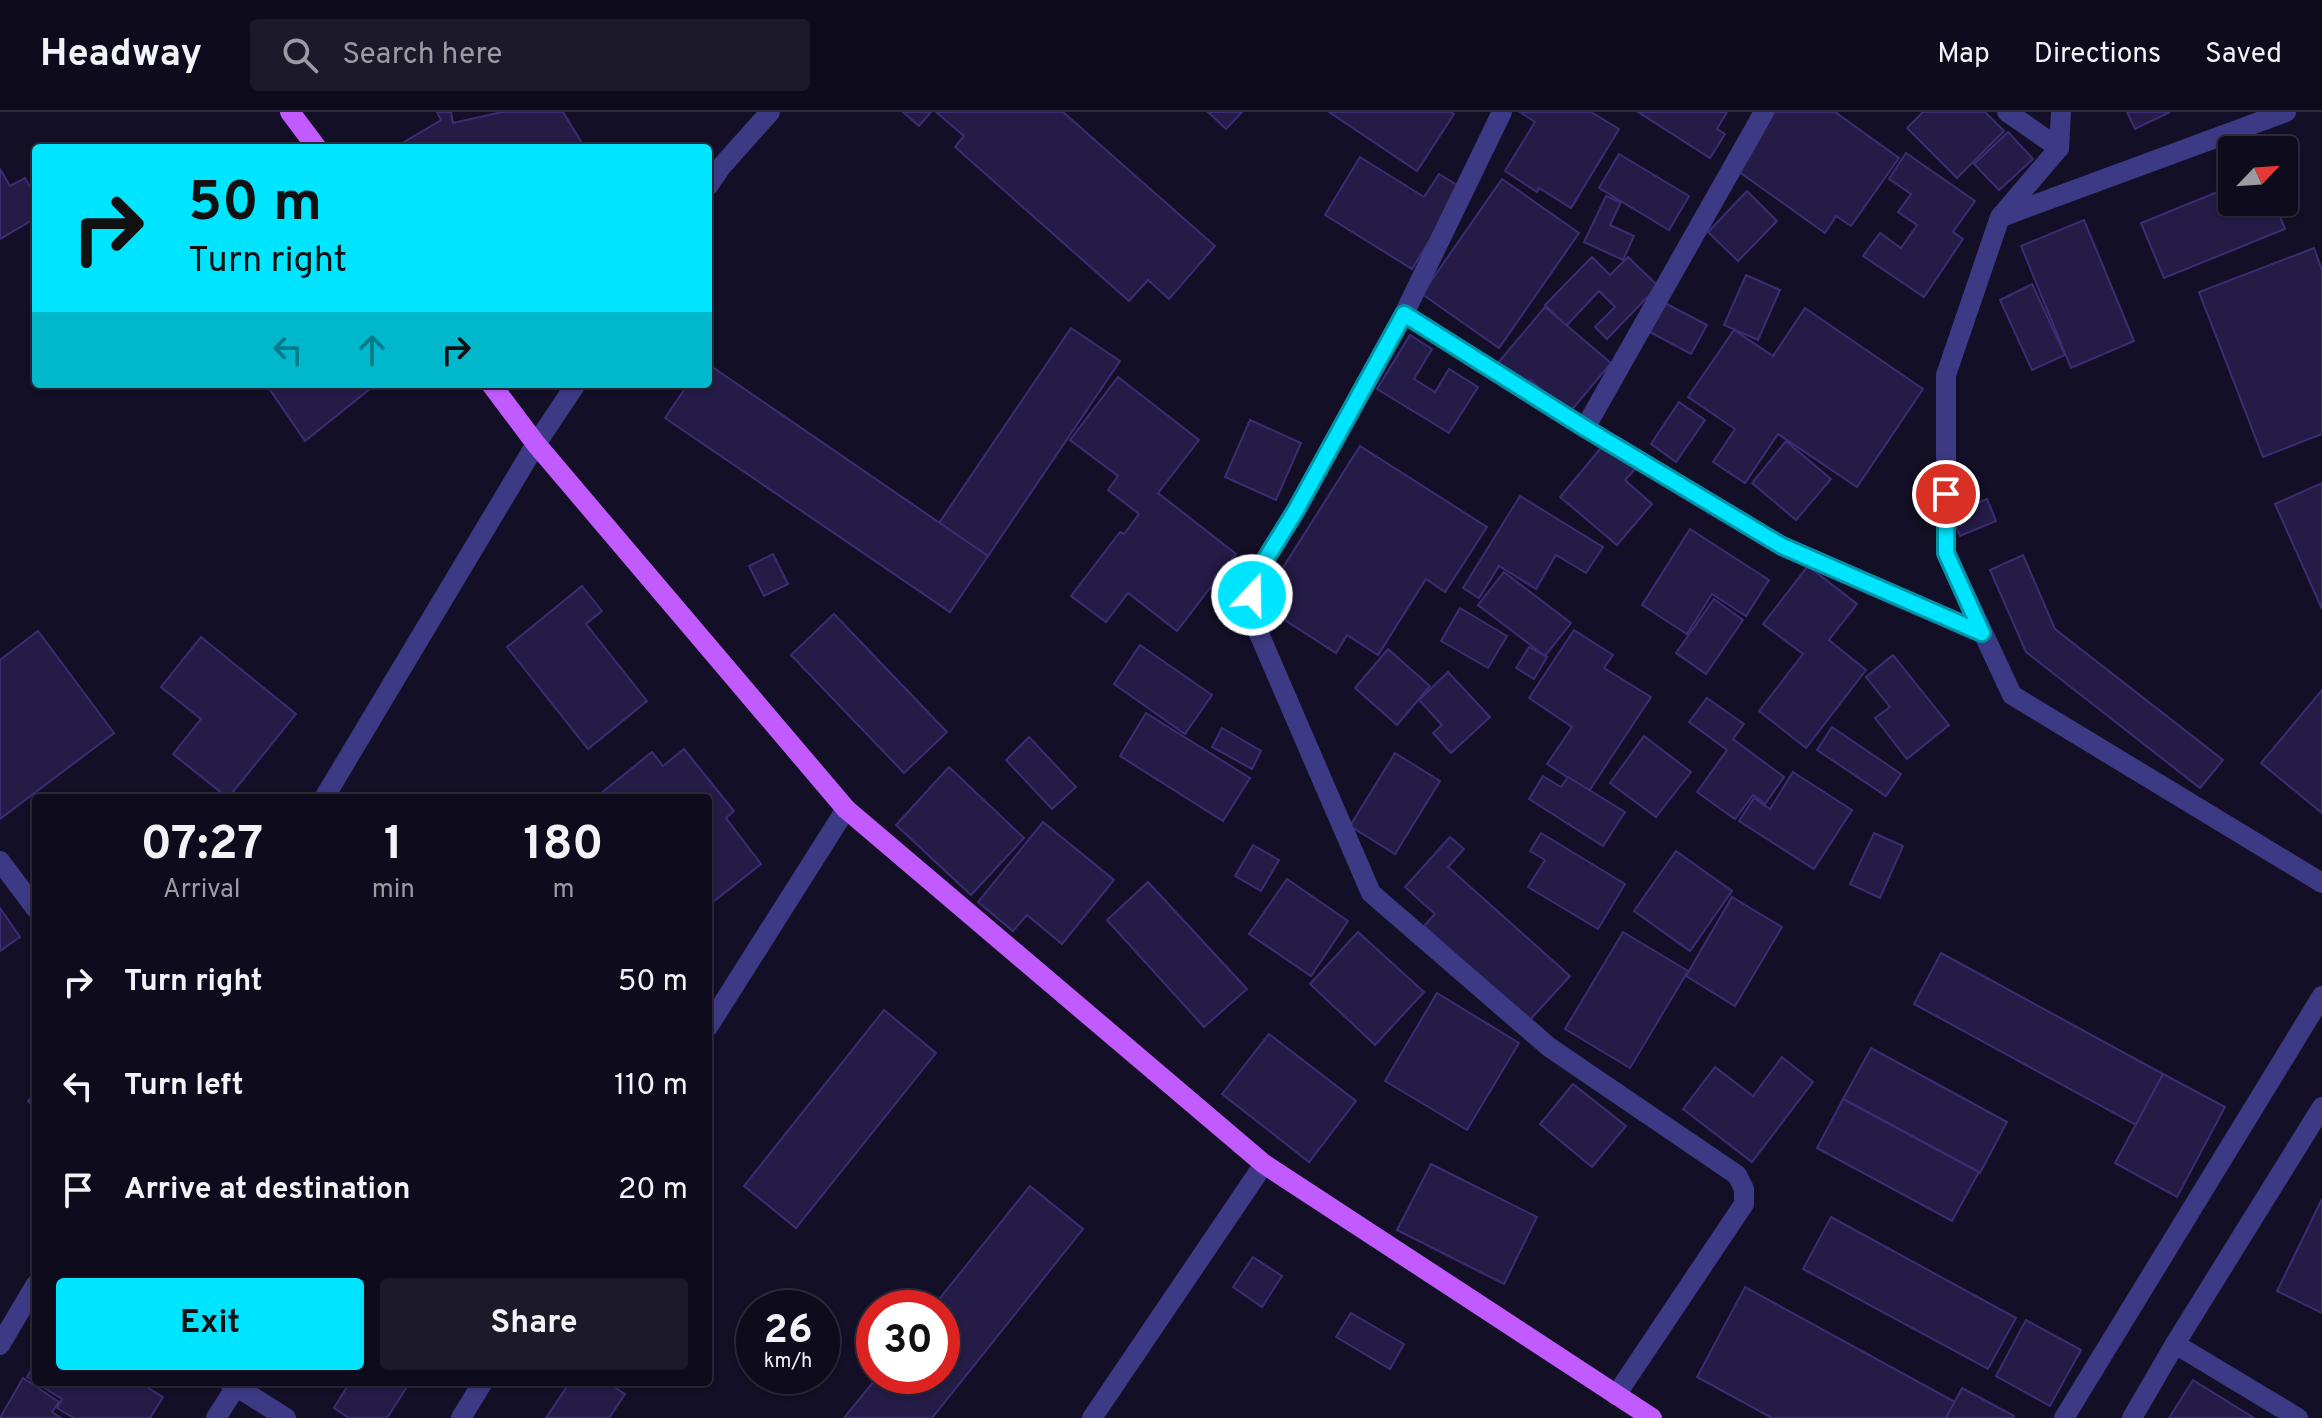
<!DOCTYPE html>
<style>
:root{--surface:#0e0b1c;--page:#1c1929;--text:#f1f3f6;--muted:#9b9ba3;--line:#2e2b3b;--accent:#00e5ff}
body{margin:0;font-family:Overpass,sans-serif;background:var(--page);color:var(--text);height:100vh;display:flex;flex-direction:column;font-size:30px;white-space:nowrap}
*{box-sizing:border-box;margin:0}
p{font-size:26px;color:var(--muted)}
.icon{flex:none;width:44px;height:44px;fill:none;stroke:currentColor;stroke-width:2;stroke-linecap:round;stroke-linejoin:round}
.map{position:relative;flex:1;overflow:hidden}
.drawer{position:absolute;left:32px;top:682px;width:680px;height:592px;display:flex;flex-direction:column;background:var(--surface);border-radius:8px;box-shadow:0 2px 6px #0004,0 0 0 2px var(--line)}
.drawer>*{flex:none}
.banner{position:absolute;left:32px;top:32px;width:680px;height:244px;border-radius:8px;box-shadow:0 2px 6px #0004,0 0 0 2px var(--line);background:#00e5ff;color:#111;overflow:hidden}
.needle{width:52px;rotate:65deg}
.tools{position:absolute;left:2218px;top:24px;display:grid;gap:16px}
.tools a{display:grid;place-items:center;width:80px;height:80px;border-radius:8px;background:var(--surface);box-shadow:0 2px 6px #0004,0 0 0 2px var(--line);font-size:40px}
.speed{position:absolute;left:736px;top:1178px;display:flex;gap:16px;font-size:40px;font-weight:700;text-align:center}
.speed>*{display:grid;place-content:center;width:104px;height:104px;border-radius:50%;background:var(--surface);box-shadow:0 2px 6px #0004,0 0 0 2px var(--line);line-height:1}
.speed small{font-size:20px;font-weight:400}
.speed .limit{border:12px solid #d22;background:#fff;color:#111}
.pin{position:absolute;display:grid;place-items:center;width:68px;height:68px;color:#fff;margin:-34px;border:4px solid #fff;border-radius:50%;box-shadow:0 2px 8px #0007}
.me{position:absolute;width:88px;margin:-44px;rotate:21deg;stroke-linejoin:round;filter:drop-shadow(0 0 6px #0008)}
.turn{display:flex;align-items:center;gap:28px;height:168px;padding:0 24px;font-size:36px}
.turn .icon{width:104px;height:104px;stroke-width:2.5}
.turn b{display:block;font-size:56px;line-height:68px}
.lanes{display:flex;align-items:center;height:76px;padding:0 24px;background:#0003;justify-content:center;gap:40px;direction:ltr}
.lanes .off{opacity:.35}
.eta{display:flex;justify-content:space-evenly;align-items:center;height:136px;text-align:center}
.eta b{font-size:48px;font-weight:700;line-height:56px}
.button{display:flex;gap:16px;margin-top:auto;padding:16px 24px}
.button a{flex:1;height:92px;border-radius:8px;background:var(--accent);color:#111;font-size:32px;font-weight:700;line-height:92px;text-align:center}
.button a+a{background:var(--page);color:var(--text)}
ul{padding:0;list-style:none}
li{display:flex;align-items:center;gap:24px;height:104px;padding:0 24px}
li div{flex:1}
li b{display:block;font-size:30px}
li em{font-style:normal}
header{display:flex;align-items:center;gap:48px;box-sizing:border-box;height:112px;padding:0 40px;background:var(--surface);border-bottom:2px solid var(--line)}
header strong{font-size:38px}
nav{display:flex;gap:44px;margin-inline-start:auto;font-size:28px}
.search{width:560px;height:72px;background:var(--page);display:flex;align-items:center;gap:20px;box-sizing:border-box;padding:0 28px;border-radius:8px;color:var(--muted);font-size:30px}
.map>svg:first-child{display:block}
.building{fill:#241b47;stroke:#3b2d73;stroke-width:2}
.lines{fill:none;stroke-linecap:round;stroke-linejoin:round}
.service{stroke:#3d3a85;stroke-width:20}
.minor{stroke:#3d3a85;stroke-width:20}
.primary{stroke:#c25bff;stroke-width:20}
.route-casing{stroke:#0095a6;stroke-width:20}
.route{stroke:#00e5ff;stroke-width:14}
</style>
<header>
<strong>Headway</strong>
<div class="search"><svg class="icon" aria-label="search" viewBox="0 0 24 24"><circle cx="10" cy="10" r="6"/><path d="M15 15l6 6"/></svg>Search here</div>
<nav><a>Map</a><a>Directions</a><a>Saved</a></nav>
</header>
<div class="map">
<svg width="2322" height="1306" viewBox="0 0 2322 1306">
<rect width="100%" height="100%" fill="#130f26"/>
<g class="building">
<path d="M437,0h14l2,11 49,-11h61l22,36h-191l47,-28z"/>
<path d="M903,0h28l-12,14z"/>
<path d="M936,0h127l152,134 -46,53 -21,-19 -19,21 -174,-154 9,-11z"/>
<path d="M1208,0h34l-16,17z"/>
<path d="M1329,0h121l4,2 -37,57z"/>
<path d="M1520,0h71l28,17 -48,79 -32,-20 -2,4 -32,-21 30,-49z"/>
<path d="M1638,0h89l-10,17 8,5 -15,24z"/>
<path d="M1775,0h60l64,46 -48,68 -15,-10 -11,17 -90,-64z"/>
<path d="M1923,0h62l19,19 -47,47 -50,-50z"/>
<path d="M2127,0h43l-35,17z"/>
<path d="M2008,20l25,27 -34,31 -25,-26z"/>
<path d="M1906,41l69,48 -22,31 10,7 -39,58 -61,-41 17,-23 21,15 16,-23 -19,-13 13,-18 -22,-15z"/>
<path d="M1619,42l70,42 -20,34 -70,-42z"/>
<path d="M1360,45l64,40 15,-23 23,14 -50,81 -87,-54z"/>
<path d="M0,57l10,17 15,-8 11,19v21l-36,21z"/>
<path d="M1502,67l77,54 -80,115 -77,-54z"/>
<path d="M2232,74v16h42l11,27 -121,49 -23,-55z"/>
<path d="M1747,79l30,30 -39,40 -30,-29z"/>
<path d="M1606,84l15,6 -11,23 24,11 -11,24 -39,-18z"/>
<path d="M2084,108l50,121 -63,27 -50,-122z"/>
<path d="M2314,136l8,22v164l-59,23 -64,-165z"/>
<path d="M1592,145l18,18 18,-18 30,29 -51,53 -12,-12 20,-20 -16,-16 -33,35 -21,-21z"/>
<path d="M1746,163l34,15 -22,50 -34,-15z"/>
<path d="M2032,172l33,71 -33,15 -32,-70z"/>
<path d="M1661,189l46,24 -16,29 -45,-24z"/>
<path d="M1545,195l66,56 -42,50 -39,-33 -5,6 -27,-23z"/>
<path d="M1805,196l118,81 -66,98 -79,-53 -33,49 -32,-21 22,-33 -47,-32 46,-67 39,26z"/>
<path d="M1071,216l49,33 -132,195 -49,-33z"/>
<path d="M1410,223l22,14 -18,30 21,13 14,-23 29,18 -29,46 -72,-44z"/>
<path d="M708,252l280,192 -38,56 -285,-194 23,-34h20z"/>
<path d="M1118,265l81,63 -41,53 78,61 -59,77 -49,-38 -22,29 -35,-26 49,-64 4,2 15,-20 -31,-24 10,-14 -48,-36z"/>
<path d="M266,272h108l1,1 -70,56z"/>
<path d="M1679,290l26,18 -29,42 -25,-18z"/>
<path d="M1250,308l51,23 -25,57 -51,-23z"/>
<path d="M1786,329l45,38 -35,41 -44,-37z"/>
<path d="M1606,330l31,25 -12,13 27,24 -35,41 -57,-48z"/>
<path d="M1360,334l127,81 -42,65 -19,-13 -48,76 -31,-20 -11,18 -76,-49z"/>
<path d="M2322,371v126l-47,-105z"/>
<path d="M1520,384l83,51 -17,26 -30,-18 -20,34 -37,-23 -20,32 -16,-10z"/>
<path d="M1987,387l9,22 -36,15 -9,-22z"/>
<path d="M1690,417l79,51 -23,36 -34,-22 -25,40 -45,-29z"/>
<path d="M773,442l15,30 -24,12 -15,-30z"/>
<path d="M2023,443l32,74 168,131 -23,28 -174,-136 -36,-82z"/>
<path d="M1808,454l49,38 -28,36 37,30 -60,78 -47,-37 44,-57 -40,-30z"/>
<path d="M1504,460l67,51 -26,33 -67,-51z"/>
<path d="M582,474l20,25 -16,13 61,77 -59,48 -81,-102z"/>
<path d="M1714,487l29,21 -37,54 -30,-21z"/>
<path d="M1460,496l47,28 -19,32 -47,-27z"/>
<path d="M834,502l113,118 -43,41 -113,-118z"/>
<path d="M1574,518l39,25 -9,13 47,29 -62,94 -42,-27 25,-37 -43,-29z"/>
<path d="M38,519l76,102 -114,86v-159z"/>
<path d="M201,525l95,77 -68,84 -55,-44 28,-35 -40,-32z"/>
<path d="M1140,533l72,50 -27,39 -71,-50z"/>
<path d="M1529,535l18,10 -13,22 -18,-11z"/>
<path d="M1388,537l42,37 -33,39 -42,-37z"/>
<path d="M1893,543l56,70 -42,34 -32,-41 15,-11 -24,-30z"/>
<path d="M1448,560l42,45 -39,36 -18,-20 9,-8 -23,-25z"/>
<path d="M2322,578v123l-61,-50z"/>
<path d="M1707,586l37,26 -11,15 51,38 -19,27 -12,-9 -18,24 -38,-27 30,-42 -38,-28z"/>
<path d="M1146,601l104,65 -27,43 -103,-65z"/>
<path d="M1832,615l69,47 -15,22 -69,-46z"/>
<path d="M1222,616l39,23 -9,18 -40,-22z"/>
<path d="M1644,624l47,36 -35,45 -46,-34z"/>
<path d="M1029,625l47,50 -24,22 -46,-49z"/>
<path d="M684,637l50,62 -8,7 35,46 -53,42v-108h-113l57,-46 11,14z"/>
<path d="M1395,641l45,28 -45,73 -45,-28z"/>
<path d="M949,655l75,71 -53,57 -75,-70z"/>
<path d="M1793,660l59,38 -38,59 -75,-48 15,-23 16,11z"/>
<path d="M1543,664l18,11 7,-10 57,35 -22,34 -74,-47z"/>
<path d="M1043,710l71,58 -52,64 -35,-29 -14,16 -35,-29z"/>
<path d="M1541,721l84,51 -27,45 -70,-42 17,-27 -15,-9z"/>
<path d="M1874,721l29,13 -23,52 -30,-14z"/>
<path d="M1450,725l14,12 -16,18 122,109 -41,45 -105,-95 11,-12 -30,-27z"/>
<path d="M1253,733l26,15 -18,31 -26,-15z"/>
<path d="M1676,739l56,40 -42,60 -56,-40z"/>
<path d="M1287,767l61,42 -37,55 -62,-42z"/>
<path d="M1148,770l99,107 -43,38 -97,-107z"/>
<path d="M1732,785l50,30 -47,79 -49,-30z"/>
<path d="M0,796l20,29 -20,14z"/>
<path d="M1358,820l66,60 -49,53 -65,-61z"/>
<path d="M1623,820l65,39 -58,97 -65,-39z"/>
<path d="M1941,841l222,121 -27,51 -222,-121z"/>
<path d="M1437,881l82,50 -52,87 -82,-49z"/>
<path d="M884,898l52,43 -140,175 -52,-42z"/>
<path d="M1269,922l87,67 -47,61 -87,-68z"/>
<path d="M1871,936l136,74 -27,51 -137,-74z"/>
<path d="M1782,945l31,25 -61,80 -69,-53 32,-42 38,29z"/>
<path d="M2163,962l62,33 -48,90 -62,-34z"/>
<path d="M1573,972l53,42 -34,41 -52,-43z"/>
<path d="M36,980v16l-8,-7z"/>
<path d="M1843,987l136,73 -27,49 -135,-73z"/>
<path d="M1431,1052l106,53 -33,67 -107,-54z"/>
<path d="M1030,1074l53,43 -151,189h-88l34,-42h64v-68h-10z"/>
<path d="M2322,1087v114l-45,-22z"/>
<path d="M1831,1105l185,101 -28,51 -185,-100z"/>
<path d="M1253,1145l29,19 -20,31 -29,-20z"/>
<path d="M1745,1175l210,115 -9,16h-174l-75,-41z"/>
<path d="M1351,1201l53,31 -14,25 -54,-32z"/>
<path d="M2026,1208l55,30 -31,56 -54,-30z"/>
<path d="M36,1249v21h111l-2,4 18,11 -13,21h-76l-17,-10 5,-9 -35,-22z"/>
<path d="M23,1266l36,24 -7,10 9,6h-61z"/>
<path d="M2193,1268l61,38h-85z"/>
<path d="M350,1270h60l-23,36h-38l-15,-10z"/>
<path d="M570,1270h36l19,12 -16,24h-63z"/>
<path d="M1962,1276l52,28 -1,2h-67z"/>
</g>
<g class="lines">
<path class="service" d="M1092,1306l172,-254"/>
<g class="minor">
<path d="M1502,0l-98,202 -108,196 -42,68 -4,35 121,280 178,154 188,128 7,14v15l-128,191"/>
<path d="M2007,0l52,36"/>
<path d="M2061,0l-2,36 -59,69 -54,158v178l66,142 310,188"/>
<path d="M708,74l13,-19 49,-55"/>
<path d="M2004,104l282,-104"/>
<path d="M1404,202l181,114 197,118 200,87"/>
<path d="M1585,316l179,-316"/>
<path d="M324,686l212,-354 40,-60"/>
<path d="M0,749l36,48"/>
<path d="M708,915l138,-218"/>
<path d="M2175,1232l123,74"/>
<path d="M0,1233l36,-61"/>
<path d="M229,1270l57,36"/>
<path d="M216,1306l23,-36"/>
<path d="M461,1306l22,-36"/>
<path d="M2064,1306l258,-422"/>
<path d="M2132,1306l43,-74 147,-237"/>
</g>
<g class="primary">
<path d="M290,0l27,36"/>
<path d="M491,272l45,60 310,365 418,355 388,254"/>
</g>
</g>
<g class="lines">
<g class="route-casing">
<path id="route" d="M1252,483l2,-17 42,-68 108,-196 181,114 197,118 200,87 -36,-80v-59"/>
</g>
<use href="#route" class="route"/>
</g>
</svg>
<div class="tools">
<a><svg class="needle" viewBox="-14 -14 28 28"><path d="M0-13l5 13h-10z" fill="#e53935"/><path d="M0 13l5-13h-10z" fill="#9b9ba3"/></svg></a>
</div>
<div class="speed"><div>26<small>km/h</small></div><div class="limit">30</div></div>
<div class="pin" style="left:1946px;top:382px;background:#d93025"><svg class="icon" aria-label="arrive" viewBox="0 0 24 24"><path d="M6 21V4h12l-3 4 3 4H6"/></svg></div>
<svg class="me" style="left:1252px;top:483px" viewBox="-20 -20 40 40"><circle r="17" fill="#00e5ff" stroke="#fff" stroke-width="3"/><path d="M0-11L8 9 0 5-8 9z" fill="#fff"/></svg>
<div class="banner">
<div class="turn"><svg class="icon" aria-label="right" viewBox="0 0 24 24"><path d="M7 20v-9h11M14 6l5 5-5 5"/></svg><div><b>50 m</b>Turn right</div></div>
<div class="lanes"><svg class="icon off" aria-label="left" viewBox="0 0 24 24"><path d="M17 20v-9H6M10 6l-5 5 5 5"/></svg><svg class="icon off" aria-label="ahead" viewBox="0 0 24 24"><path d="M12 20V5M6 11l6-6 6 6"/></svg><svg class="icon" aria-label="right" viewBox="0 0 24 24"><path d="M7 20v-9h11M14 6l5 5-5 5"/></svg></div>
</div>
<section class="drawer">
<div class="eta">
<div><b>07:27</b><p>Arrival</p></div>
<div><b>1</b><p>min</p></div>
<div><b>180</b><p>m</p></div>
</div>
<ul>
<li><svg class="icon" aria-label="right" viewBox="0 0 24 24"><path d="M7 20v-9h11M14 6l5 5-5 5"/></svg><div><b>Turn right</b></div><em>50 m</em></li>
<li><svg class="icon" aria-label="left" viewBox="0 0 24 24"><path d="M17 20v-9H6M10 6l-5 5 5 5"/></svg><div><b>Turn left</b></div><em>110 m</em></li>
<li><svg class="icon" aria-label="arrive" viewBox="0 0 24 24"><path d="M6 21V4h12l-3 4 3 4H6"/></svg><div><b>Arrive at destination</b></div><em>20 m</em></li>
</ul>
<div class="button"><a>Exit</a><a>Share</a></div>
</section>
</div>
